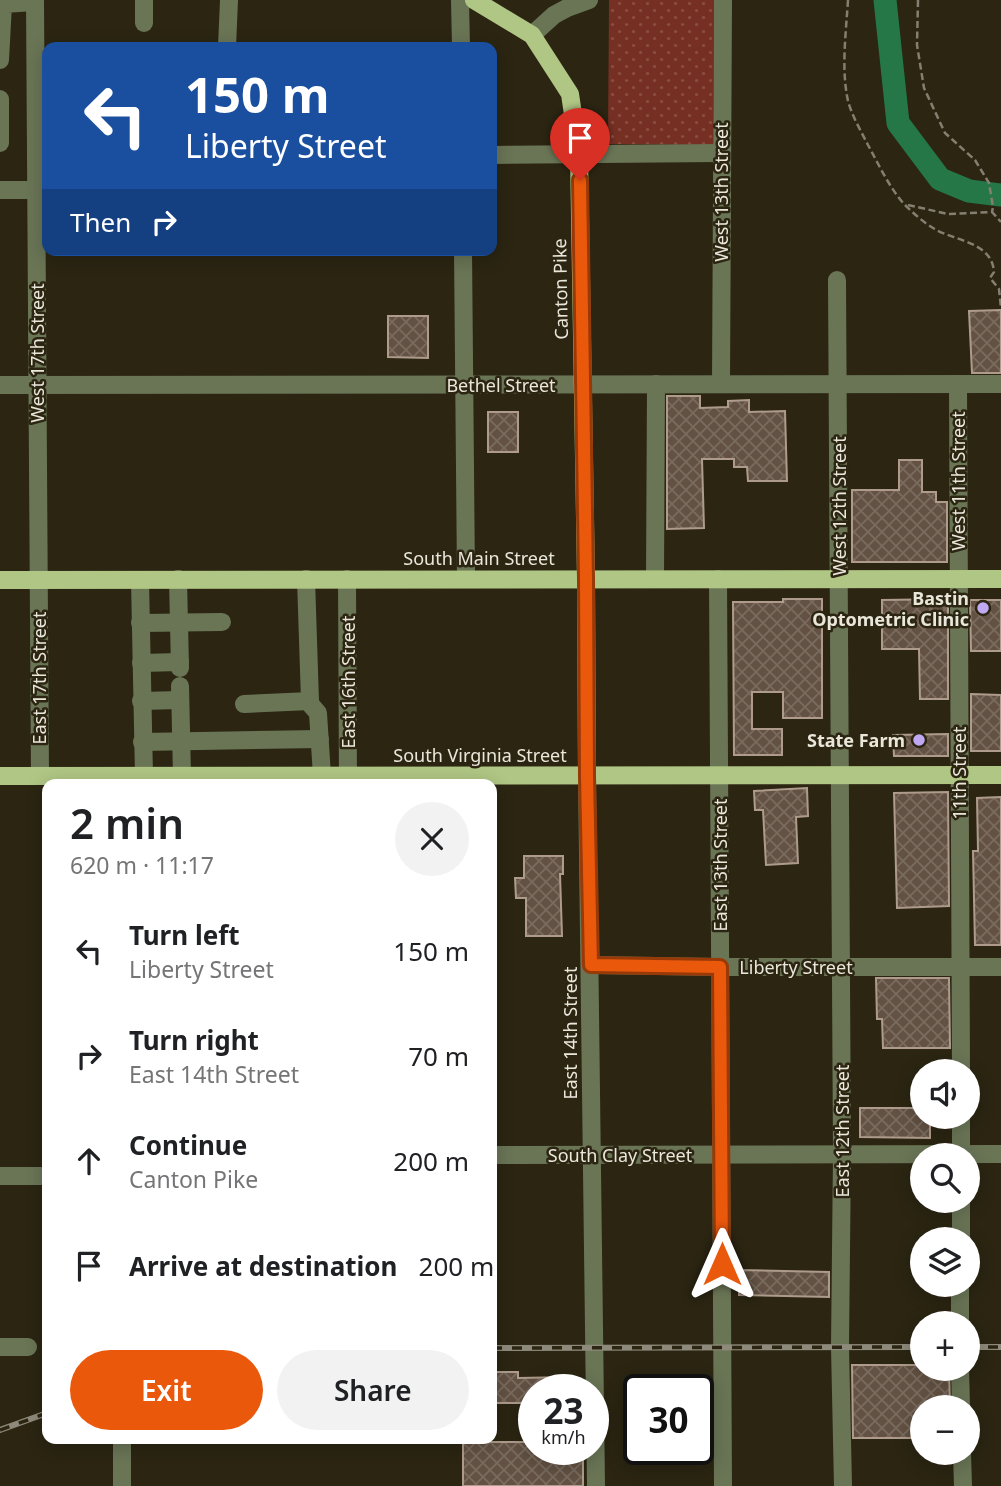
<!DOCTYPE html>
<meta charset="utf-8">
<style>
:root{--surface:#fff;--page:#f2f2f2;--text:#202124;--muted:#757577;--accent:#ea580c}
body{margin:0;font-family:"Noto Sans",sans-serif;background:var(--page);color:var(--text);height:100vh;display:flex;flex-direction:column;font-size:26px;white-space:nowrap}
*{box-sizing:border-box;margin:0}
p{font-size:23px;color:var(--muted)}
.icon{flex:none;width:38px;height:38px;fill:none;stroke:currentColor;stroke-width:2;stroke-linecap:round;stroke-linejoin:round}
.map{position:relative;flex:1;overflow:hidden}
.sheet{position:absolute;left:42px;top:779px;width:455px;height:665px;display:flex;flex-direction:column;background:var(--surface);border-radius:14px;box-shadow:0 4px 18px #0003}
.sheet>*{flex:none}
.top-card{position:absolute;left:42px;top:42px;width:455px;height:214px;border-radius:14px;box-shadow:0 4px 18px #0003;background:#1a4fa0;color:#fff;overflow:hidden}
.buttons{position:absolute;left:910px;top:1059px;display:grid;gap:14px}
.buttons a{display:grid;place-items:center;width:70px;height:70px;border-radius:50%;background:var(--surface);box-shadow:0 4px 18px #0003;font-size:35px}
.speed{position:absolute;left:518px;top:1374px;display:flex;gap:14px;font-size:35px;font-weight:700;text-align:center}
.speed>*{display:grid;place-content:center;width:91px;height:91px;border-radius:50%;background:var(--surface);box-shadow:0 4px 18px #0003;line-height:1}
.speed small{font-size:18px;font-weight:400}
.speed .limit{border:4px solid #111;border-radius:10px;background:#fff;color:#111}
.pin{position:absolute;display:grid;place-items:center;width:60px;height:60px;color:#fff;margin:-72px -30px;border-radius:50% 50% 50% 0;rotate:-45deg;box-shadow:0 0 7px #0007}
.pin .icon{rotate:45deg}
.me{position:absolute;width:77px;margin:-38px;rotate:0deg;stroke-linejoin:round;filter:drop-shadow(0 0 5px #0008)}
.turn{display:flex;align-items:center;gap:24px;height:147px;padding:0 28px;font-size:32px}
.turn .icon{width:91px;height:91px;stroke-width:2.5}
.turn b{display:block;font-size:49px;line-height:60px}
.then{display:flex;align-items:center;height:66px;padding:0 28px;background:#0003;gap:14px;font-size:26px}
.round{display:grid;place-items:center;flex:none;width:74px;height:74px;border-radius:37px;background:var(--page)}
.summary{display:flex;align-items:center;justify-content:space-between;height:119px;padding:0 28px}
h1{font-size:42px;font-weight:600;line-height:52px}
.primary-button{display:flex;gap:14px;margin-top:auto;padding:14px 28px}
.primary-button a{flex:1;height:80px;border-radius:42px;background:var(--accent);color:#fff;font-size:28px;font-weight:600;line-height:80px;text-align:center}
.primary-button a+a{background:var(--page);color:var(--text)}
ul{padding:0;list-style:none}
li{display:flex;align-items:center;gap:21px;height:105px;padding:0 28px}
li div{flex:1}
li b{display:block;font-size:26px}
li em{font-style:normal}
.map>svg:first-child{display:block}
.park{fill:url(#park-dots)}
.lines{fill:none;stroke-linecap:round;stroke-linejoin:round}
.river{stroke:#257748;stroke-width:23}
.building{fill:url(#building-cross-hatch);stroke:#ae9b8b;stroke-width:2}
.path{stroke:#847f70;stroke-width:2.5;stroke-dasharray:7 3.5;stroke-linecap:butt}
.minor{stroke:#6a7556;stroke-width:18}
.major{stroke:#b0c684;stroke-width:18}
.rail-casing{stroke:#8e8a7b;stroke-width:6}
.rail{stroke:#2b2512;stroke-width:3.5;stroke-dasharray:10;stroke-linecap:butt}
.route-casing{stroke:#983908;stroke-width:18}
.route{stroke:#ea580c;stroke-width:12}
.poi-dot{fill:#c1a8f3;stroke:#2b2512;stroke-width:2.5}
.labels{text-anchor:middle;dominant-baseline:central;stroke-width:5;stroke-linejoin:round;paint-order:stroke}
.street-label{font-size:18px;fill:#e9e6da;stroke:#2b2512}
.poi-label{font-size:18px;font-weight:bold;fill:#e9e6da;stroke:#2b2512;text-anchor:end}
</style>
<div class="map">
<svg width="1001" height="1486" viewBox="0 0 1001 1486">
<defs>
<pattern id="park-dots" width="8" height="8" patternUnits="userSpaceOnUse" patternTransform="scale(1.75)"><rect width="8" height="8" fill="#762f23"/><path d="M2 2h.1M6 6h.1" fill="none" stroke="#8a4d42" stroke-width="1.8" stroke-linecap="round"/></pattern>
<pattern id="building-cross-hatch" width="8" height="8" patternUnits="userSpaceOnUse" patternTransform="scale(1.75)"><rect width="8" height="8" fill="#635243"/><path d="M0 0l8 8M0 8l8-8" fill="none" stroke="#796b5e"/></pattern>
</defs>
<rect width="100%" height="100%" fill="#2b2512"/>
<path class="park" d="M609,0h105l-1,145 -105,-1z"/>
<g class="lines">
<path class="river" d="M885,0l13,123 42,56 29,12 32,4"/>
</g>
<g class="building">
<path d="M1001,310v63h-29l-3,-62z"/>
<path d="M388,316h40v42l-40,-1z"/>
<path d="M667,396h33v12l28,-1v-6l21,-1v12l36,-1 2,70h-39l-1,-14h-13v-8h-32l2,69 -37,1z"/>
<rect x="488" y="412" width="30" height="40"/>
<path d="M899,460h23v32h14v10h11v60h-95v-72h47z"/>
<path d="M783,599h39v119h-39v-26h-31v37h30v26h-48l-1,-153h50z"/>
<path d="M948,599v100h-28l-1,-50h-37v-49z"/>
<path d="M970,600h31v51h-30z"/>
<path d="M971,694l30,1v56h-30z"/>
<path d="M948,734v22h-54l-1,-21z"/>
<path d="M807,788l1,28 -12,1 2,46 -32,2 -3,-55h-8l-1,-19z"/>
<path d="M948,792l1,114 -52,2 -3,-115z"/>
<path d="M1001,797v148h-26l-2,-94h5l-1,-53z"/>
<path d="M524,856h39v18h-3l2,62h-36v-38h-10l-1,-20h9z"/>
<path d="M876,978h73l1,70h-67l-1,-29h-5z"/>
<path d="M860,1108h62v8h8v22l-70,-1z"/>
<path d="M739,1270l90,2v25l-90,-2z"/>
<path d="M852,1365h70v3h27l1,39h-28v31h-69z"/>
<path d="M492,1372h26v6l50,-1 1,13h-35v13h-42z"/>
<path d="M463,1442h71v7h49v37h-120z"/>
</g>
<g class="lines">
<g class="path">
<path d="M848,0c-2,33 -7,69 0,101 4,15 13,30 20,44 11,20 21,42 36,59 8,8 19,18 29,24 20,13 59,13 61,44l-4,6 9,11 2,19"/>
<path d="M918,0l-1,45 7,43 21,45 30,27 14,23 4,24 -1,5"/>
<path d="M908,205l40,9 44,-2 9,10"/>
</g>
<g class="minor">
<path d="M35,0l5,776"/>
<path d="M460,0l1,47"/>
<path d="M144,23v-23"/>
<path d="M532,35l22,-20 13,-7 22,-8"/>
<path d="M227,47l2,-47"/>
<path d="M0,60l3,-56 32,-2"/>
<path d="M0,99v44"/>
<path d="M492,155l229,-2"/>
<path d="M0,190h36"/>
<path d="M463,250l3,329"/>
<path d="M837,280l5,874 -2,193 3,139"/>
<path d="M721,384l2,-384"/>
<path d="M958,384l3,687"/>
<path d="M0,385l1001,-1"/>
<path d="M178,579l2,89"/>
<path d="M306,579l4,122 1,4 7,8 4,63"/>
<path d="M347,579l1,205"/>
<path d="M655,579l1,-195"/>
<path d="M718,579l5,907"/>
<path d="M140,580l4,196"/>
<path d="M140,623l82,-1"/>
<path d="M141,663l39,-1"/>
<path d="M180,686l2,90"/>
<path d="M141,701l39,-1"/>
<path d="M244,704l66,-3"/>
<path d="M142,742l178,-3"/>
<path d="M587,776l9,710"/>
<path d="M591,965l129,2h281"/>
<path d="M961,1116v39"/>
<path d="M492,1155l509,-1"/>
<path d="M0,1176h47"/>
<path d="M961,1239v-39"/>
<path d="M960,1323v-39"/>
<path d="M0,1347h28"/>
<path d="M960,1368l1,39"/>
<path d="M122,1438v48"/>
<path d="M962,1452l1,34"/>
</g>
<g class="major">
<path d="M474,0l58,35 38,59 9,61 7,424 1,197"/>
<path d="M0,580l1001,-1"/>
<path d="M0,776l1001,-1"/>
</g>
<g class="rail-casing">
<g id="rail">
<path d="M968,1347h33"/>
<path d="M492,1348l430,-1"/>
<path d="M0,1430l47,-17"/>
</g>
</g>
<use href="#rail" class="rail"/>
</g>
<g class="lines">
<g class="route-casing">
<path id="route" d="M580,180l6,399 1,197 4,189 129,2 2,297"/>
</g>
<use href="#route" class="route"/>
</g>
<g class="poi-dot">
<circle cx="983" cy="608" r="7"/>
<circle cx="919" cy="740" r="7"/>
</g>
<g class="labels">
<g class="street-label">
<text transform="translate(721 192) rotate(-90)">West 13th Street</text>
<text transform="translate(560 289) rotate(-91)">Canton Pike</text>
<text transform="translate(37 353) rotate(-90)">West 17th Street</text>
<text x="501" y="385">Bethel Street</text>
<text transform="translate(958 481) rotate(-90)">West 11th Street</text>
<text transform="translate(839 506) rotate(-90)">West 12th Street</text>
<text x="479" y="558">South Main Street</text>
<text transform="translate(39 678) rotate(-90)">East 17th Street</text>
<text transform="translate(348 682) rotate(-90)">East 16th Street</text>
<text x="480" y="755">South Virginia Street</text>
<text transform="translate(959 773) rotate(-90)">11th Street</text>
<text transform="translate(720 865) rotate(-90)">East 13th Street</text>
<text x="796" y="967">Liberty Street</text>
<text transform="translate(570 1033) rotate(-90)">East 14th Street</text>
<text transform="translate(842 1131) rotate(-90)">East 12th Street</text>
<text x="620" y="1155">South Clay Street</text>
</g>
<g class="poi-label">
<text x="969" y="598">Bastin<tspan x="969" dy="21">Optometric Clinic</tspan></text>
<text x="905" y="740">State Farm</text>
</g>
</g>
</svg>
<div class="buttons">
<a><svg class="icon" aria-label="sound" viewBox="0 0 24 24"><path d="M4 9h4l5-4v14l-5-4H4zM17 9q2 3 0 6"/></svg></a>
<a><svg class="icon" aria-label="search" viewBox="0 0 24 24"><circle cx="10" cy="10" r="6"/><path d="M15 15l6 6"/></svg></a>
<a><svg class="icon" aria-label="layers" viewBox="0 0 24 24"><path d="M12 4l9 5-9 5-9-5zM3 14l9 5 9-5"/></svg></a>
<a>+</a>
<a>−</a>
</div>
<div class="speed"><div>23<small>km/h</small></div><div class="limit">30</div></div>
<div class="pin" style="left:580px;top:180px;background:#d93025"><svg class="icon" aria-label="arrive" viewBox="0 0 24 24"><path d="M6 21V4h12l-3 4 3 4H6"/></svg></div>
<svg class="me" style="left:722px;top:1264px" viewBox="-20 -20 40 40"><path d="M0-17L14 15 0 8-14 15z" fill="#ea580c" stroke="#fff" stroke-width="4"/></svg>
<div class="top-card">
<div class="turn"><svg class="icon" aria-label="left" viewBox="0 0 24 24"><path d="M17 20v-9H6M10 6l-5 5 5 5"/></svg><div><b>150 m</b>Liberty Street</div></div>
<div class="then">Then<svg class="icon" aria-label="right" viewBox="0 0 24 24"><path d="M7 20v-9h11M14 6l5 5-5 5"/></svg></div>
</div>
<section class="sheet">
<div class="summary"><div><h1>2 min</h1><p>620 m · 11:17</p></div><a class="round"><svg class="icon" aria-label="close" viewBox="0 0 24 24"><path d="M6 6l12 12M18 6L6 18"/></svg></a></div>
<ul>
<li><svg class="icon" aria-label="left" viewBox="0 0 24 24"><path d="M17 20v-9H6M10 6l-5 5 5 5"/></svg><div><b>Turn left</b><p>Liberty Street</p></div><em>150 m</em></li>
<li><svg class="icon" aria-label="right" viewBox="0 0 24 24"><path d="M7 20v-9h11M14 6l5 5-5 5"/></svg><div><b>Turn right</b><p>East 14th Street</p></div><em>70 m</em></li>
<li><svg class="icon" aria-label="ahead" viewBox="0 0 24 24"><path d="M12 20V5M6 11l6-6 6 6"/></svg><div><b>Continue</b><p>Canton Pike</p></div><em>200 m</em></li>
<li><svg class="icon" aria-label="arrive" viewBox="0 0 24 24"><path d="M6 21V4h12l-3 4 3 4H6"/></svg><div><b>Arrive at destination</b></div><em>200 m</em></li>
</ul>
<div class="primary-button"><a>Exit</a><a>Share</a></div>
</section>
</div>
